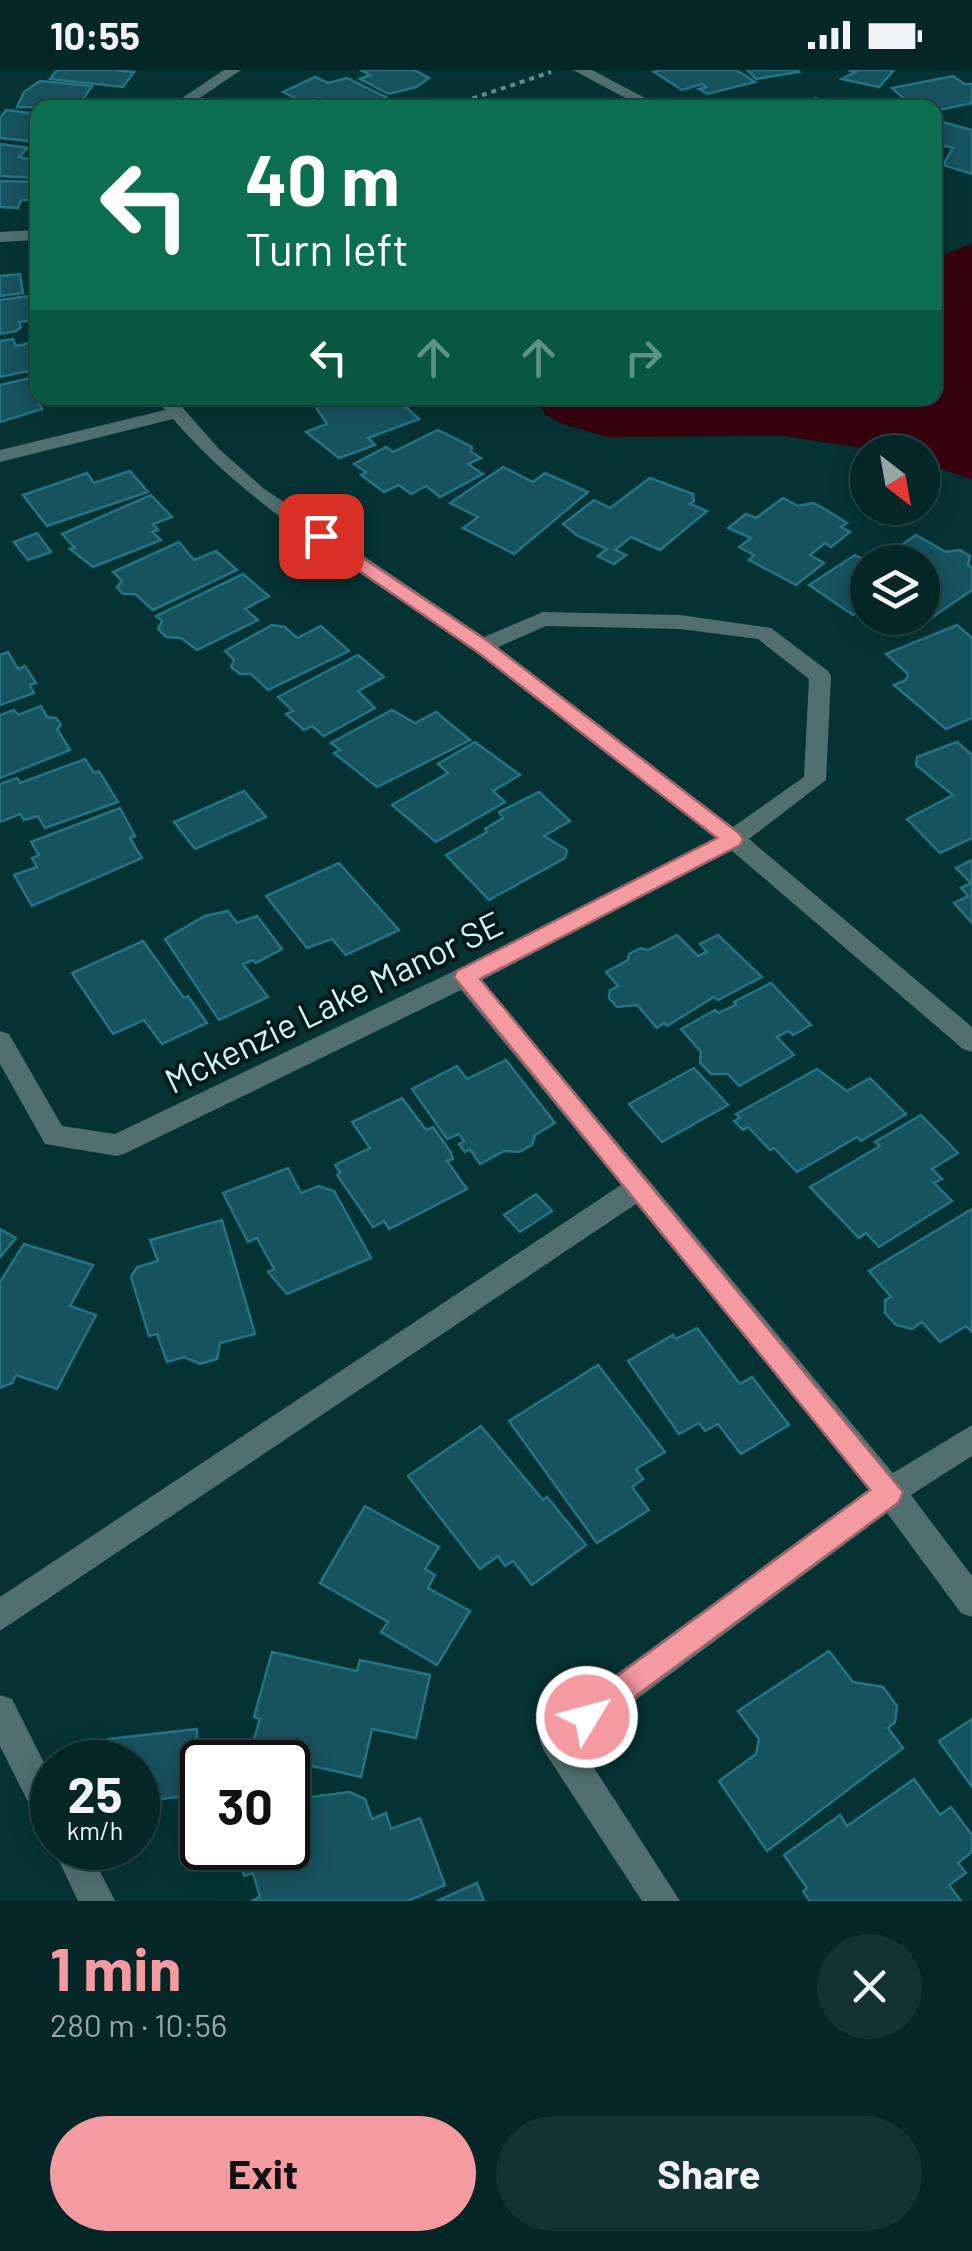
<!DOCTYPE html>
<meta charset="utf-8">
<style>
:root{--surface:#042627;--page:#123233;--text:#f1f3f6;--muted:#97a5a7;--line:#254344;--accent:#f49aa1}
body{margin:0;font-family:Barlow,sans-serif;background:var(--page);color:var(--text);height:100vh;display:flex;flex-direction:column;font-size:38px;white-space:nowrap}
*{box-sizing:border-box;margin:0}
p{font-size:32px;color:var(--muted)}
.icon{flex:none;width:55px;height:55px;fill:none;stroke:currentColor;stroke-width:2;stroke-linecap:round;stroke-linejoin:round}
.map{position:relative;height:1831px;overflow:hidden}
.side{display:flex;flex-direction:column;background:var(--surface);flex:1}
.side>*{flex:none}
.banner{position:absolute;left:30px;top:30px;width:912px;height:305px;border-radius:20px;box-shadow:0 5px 25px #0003,0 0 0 2px var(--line);background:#0b6e4f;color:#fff;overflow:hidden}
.needle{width:65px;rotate:149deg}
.tools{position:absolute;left:850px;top:365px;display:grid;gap:20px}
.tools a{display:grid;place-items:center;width:90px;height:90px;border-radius:50%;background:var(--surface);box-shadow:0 5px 25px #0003,0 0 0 2px var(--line);font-size:50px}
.speed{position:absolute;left:30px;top:1670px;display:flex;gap:20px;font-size:50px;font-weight:700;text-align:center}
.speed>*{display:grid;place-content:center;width:130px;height:130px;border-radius:50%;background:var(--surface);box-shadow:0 5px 25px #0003,0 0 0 2px var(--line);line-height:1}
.speed small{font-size:25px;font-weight:400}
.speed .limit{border:5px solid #111;border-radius:15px;background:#fff;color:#111}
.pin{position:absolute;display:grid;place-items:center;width:85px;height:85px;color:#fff;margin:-42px;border-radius:20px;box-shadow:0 5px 15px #0006}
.me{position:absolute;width:110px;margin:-55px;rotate:53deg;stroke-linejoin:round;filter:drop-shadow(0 0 8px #0008)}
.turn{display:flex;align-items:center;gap:35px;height:210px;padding:0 50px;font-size:45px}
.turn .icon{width:130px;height:130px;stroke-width:2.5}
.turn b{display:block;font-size:70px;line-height:85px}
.lanes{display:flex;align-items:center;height:95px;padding:0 50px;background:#0003;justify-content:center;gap:50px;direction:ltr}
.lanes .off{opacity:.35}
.round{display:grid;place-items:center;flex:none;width:105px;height:105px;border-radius:52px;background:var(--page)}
.head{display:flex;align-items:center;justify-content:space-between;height:170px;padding:0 50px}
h1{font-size:60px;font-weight:700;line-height:75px;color:var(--accent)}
.button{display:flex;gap:20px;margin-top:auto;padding:20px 50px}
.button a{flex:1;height:115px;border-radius:60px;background:var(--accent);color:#111;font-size:40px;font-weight:700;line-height:115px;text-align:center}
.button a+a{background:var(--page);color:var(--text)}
.status{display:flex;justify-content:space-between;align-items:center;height:70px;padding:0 50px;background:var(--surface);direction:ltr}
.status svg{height:28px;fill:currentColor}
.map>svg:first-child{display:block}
.water{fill:#36030d}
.building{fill:#17525f;stroke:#257383;stroke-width:2.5}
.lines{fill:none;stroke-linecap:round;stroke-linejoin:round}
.path{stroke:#638e8e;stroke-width:4;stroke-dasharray:5 5;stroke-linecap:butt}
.minor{fill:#516f6f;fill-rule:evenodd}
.route{fill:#f49aa1;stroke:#9f6469;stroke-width:2.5}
.labels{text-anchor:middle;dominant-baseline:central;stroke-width:8;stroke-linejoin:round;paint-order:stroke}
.street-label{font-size:35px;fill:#cff5f4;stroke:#011919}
</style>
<div class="status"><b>10:55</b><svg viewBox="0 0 49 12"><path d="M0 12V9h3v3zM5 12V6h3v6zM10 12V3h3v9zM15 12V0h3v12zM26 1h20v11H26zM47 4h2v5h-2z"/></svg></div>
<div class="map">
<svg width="972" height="1831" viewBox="0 0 972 1831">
<rect width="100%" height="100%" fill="#053334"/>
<path class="water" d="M972,173v237l-49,-18 -1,-10h-33l-106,-16 -176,1 -45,-13 -17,-10 -10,-16h400v-139z"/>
<g class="building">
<path d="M57,0h59l18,2 -11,15 -73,-8z"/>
<path d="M360,0h54l15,8 -13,9 -27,7 -29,-15 10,-4z"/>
<path d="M661,0h75l19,12 -48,12 -8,-5 7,-2 -4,-3 -20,6 -28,-18z"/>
<path d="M747,0h50l2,2 -43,7z"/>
<path d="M848,0h46l-15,17 -37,-8 13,-7z"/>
<path d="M953,6l11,8h8v19l-37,8v-3l-12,-3 -10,2 -21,-19z"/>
<path d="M315,7l13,6 19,-5 39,19 -21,11h-28l-18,-10 -12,6 -24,-12z"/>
<path d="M40,11l52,5 -9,13 19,2 -5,7 -80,-1 7,-15z"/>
<path d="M6,40l32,4v28l-38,-4v-20z"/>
<path d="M935,50l37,10v44l-29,-9 10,-17 -18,-5z"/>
<path d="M0,74l28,4 -9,9 19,4v17l-38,-2z"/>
<path d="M0,111l37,1 -7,18h-9l-3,8 -18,-1z"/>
<path d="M20,204l3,19 -23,3v-20z"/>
<path d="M29,226l6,24 -16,2 2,5 -5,4 -16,3v-34z"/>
<path d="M13,269l3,7 22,-5v28l-38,8v-36z"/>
<path d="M38,306l-2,22 6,11 -42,13v-37z"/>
<path d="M338,328h73l-1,7 -4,2 13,12 -51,19 7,7 -36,13 -33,-26 21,-8 -12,-18z"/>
<path d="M438,360l34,17 -1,5 10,6 -13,6 15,10 -43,23 -14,-11 -15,8 -12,-9 -15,7 -23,-17 5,-3 -12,-8 32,-17 7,5z"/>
<path d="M503,397l30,15 12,-9 43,19 -74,62 -51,-26 15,-11 -28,-14z"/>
<path d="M130,401l18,21 -101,34 -24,-31 64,-22 7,10z"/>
<path d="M650,408l43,16 1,7 -4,3 17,7 -47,39 -29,-13 -16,13 11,5 -12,9 -16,-8 9,-7 -31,-14 -13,-11 31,-24 16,8z"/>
<path d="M151,425l21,22 -19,7 5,6 -6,2 9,8 -68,27 -23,-18 5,-1 -13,-14z"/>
<path d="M783,428l15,8 15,-3 10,5 24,15 -6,4 9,5 -19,15 -6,-4 -15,12 14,8 -28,22 -47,-25 5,-5 -15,-8 12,-9 -23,-10 18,-14 10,4z"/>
<path d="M37,463l14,19 -23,8 -14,-18z"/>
<path d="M916,465l30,17 14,-2 10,6 -2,9 4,3v22l-41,28 -9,-3v-53h-45z"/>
<path d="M179,472l15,18 22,-9 21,19 -84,40 -18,-16h-12l-6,-7 5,-6 -9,-9z"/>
<path d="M855,485l13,7v43l-15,10 -44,-30z"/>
<path d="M243,504l26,22 -24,13 13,11 -61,30 -16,-12 -15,-1 -8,-8 4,-8 -6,-5z"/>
<path d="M272,555l13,2 12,11 24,-12 28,25 -81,39 -17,-16h-11l-9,-7 3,-7 -9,-9z"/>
<path d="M957,555l15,13v80l-26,11 -52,-44 12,-5 2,-6 -22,-20z"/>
<path d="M8,582l10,17 7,-3 11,17 -6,2 4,8 -34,12v-50z"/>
<path d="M358,585l26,22 -26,14 17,17 -51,28 -12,-10 -8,4 -18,-16 7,-3 -15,-14z"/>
<path d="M41,636l6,11 9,1 5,7 -4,4 13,21 -70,28v-63l14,-5 4,5z"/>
<path d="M392,640l23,13 21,-11 34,28 -93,47 -43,-34 6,-3 -9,-7z"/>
<path d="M475,672l45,33 -27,16 12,11 -69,40 -44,-37 56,-32 -10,-9z"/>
<path d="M957,672l15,13v83l-32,15 -33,-34 46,-24 -37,-30 1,-8z"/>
<path d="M85,689l9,14 5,-2 19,31 -73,26 -7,-12 -14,4 -4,-6 -20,8v-38l17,-6 3,5z"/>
<path d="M244,721l22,26 -71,32 -21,-27z"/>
<path d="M539,722l31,29 -26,15 23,14 -2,8 -76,42 -43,-45 41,-23 -2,-3 18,-11 -4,-6z"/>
<path d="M120,738l15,28 -5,2 12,20 -110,48 -18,-31 23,-8 -5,-9 7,-3 -8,-13z"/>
<path d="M972,790v63l-18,-20 14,-7 -7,-8 10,-5 -15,-15z"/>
<path d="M339,793l60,67 -53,25 -14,-16 -25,9 -41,-52z"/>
<path d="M228,841l9,12 20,-7 25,33 -26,14 -3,-3 -10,4 25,33 -49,23 -54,-81 40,-23z"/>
<path d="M677,865l21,21 9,-4 -7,-8 18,-9 44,42 -44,23 -4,-3 -47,29 -3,-3 -7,5 -20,-23 -20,2 -8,-9 1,-8 8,-4 -12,-14 22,-12 1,-6 12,-6 7,2z"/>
<path d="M143,871l41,57 4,-2 19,27 -45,21 -18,-24 -31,14 -41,-61z"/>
<path d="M771,913l40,42 -18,10 -5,-4 -11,6 17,18 -55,31 -11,-12h-17l-11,-11 1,-11 -20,-23 34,-19 3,3 18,-8 -2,-3z"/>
<path d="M506,990l49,63 -20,12 -3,10 -13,7 -15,-1 -24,13 -10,-15 -5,3 -6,-8 5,-3 -5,-7 -12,5 -35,-50 45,-23 10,13z"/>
<path d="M694,998l34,37 -66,37 -33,-38z"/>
<path d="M817,999l30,22 23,-13 36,36 -45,27 -4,-4 -60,35 -23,-24 -4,2 -22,-23 -5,3 -9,-9 6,-3 -4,-4z"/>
<path d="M402,1028l24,32 7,-3 17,24 3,8 -6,2 20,28 -78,40 -5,-8 -11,6 -36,-52 3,-3 -5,-7 35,-17 -18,-26z"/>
<path d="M921,1045l37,38 -26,16 10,10 -8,4 18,18 -73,46 -13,-14 -7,5 -49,-51 70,-41 -5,-4z"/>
<path d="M288,1098l13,25 18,-7 15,5 37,67 -84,36 -19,-22 6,-3 -17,-31 -9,4 -25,-49z"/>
<path d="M536,1124l16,17 -32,21 -16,-17z"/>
<path d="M972,1139v123l-6,-6 -26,16 -18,-20 -10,7 -16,-4 -11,-12v-13l6,-3 -22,-26z"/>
<path d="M222,1150l33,114 -35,9 -3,16 -17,5 -16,-7 -17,5 -10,-28 -8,2 -18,-59 6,-10 21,-6 -8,-21z"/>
<path d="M0,1159l16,9 -16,19z"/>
<path d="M24,1174l69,21 -23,41 26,9 -39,74 -41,-14 -4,8 -12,5v-106z"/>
<path d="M697,1258l43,56 12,-7 37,48 -48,29 -23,-30 -13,7 -6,-8 -20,11 -51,-73 45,-26 3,4z"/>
<path d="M598,1295l67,87 -29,17 7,10 -11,8 17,23 -52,33 -88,-122z"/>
<path d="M481,1356l62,74 4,-3 39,48 -54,40 -19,-24 -8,5 -7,-10 -18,13 -72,-93z"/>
<path d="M365,1436l74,41 -14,22 10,6 -7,13 42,23 -33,54 -56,-33 7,-10 -68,-39z"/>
<path d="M829,1581l24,31 30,5 14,19 -2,16 -7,6 15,20 -136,103 -48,-70 37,-27 3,-15 -21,-28z"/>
<path d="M272,1582l85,19 3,-11 70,15 -14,63 -44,-9 -11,48 -111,-25 10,-33 -6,-2z"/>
<path d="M972,1649v68l-33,-46z"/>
<path d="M197,1659v14l25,-3 24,5v17h-44v32l-64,8v-40h-31l1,-23z"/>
<path d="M914,1709l26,36 11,-8 21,28v17l-14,11 8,10 -17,12 12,16h-151l-7,-10 4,-3 -23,-33 56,-40 7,11z"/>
<path d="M349,1722l16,7 7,20 14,-6 5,16 29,-11 25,67 -37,16h-157l9,-4 -7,-24 -9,3 -9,-28h53v-48z"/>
<path d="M477,1813l7,18h-47z"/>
</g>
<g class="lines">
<path class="path" d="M444,38l107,-36"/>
<g class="minor">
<path d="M224,0h17l-56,38h-18z"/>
<path d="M573,0h19l72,38h-20z"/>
<path d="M815,27l33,8 2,3h-65z"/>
<path d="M38,160v10l-38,2v-10z"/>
<path d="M155,328h19l45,51 44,39 221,149 59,-25 137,3 91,13 57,43 3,5 -5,104 -77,59 223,188v25l-9,-3 -232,-199 -249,130 411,493 79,-48v31l-61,39 61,81v41l-11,-4 -74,-100 -309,230 102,158h-38l-98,-150 -5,-12 5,-12 325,-238 -233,-285 -636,427v-34l621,-412 -160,-195 -335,163 -9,3 -72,-12 -45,-80v-33l9,3 53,92 53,8 341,-164 260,-132c-81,-62 -160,-127 -242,-187 -103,-75 -217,-135 -301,-232l-173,43v-12l165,-40zM546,556l134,3 78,10 51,40 -5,98 -71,50 -235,-180z"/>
<path d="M0,1625l12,4 40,80v52l-12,-5 -40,-80z"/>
<path d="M53,1778h35l27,53h-37z"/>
</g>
</g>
<path class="route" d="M321,460l168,112 251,192 3,5 -3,6 -260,134 423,513 -4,10 -312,230 -11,-4 -4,-11 4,-11 294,-216 -416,-513 3,-6 260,-133 -241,-187 -162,-111v-8z"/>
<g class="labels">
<g class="street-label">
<text transform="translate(333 931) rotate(-26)">Mckenzie Lake Manor SE</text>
</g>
</g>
</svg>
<div class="tools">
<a><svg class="needle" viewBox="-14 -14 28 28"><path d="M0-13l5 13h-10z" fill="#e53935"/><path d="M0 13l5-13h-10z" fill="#97a5a7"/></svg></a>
<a><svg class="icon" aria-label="layers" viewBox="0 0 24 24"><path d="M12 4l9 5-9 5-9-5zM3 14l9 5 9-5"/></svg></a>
</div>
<div class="speed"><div>25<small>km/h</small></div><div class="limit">30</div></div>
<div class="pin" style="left:321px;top:466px;background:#d93025"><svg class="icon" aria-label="arrive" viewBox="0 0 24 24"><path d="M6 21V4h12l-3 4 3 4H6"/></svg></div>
<svg class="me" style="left:587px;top:1647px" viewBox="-20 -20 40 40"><circle r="17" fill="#f49aa1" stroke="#fff" stroke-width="3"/><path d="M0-11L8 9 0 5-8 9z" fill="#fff"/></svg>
<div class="banner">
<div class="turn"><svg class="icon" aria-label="left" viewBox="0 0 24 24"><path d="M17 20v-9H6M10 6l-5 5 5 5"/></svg><div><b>40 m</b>Turn left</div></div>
<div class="lanes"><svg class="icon" aria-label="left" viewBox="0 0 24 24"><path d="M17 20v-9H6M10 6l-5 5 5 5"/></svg><svg class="icon off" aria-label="ahead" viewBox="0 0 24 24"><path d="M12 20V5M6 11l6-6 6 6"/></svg><svg class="icon off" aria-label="ahead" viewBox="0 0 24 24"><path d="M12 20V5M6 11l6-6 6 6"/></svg><svg class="icon off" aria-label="right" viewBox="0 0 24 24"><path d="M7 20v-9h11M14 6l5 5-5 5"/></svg></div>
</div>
</div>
<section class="side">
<div class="head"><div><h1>1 min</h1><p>280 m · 10:56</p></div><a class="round"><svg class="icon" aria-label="close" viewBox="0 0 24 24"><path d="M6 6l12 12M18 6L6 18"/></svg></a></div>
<div class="button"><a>Exit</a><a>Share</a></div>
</section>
